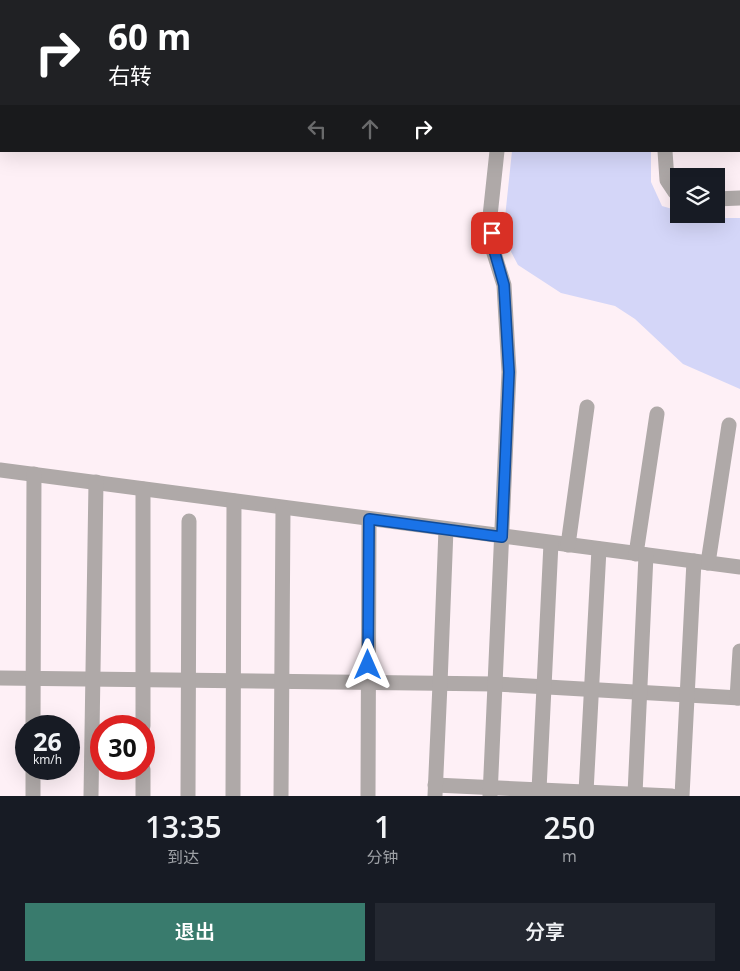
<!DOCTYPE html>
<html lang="zh">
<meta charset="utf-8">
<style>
:root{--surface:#171b24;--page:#242831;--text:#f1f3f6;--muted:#9ea1a6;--accent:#397b6d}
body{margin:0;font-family:"Open Sans","Noto Sans SC",sans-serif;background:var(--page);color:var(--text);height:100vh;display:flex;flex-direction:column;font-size:19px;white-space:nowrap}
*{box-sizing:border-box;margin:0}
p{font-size:16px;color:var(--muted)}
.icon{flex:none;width:28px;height:28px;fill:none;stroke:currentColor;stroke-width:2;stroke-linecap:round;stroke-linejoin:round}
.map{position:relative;height:796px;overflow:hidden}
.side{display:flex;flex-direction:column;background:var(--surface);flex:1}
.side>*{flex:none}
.top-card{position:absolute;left:0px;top:0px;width:740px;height:152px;box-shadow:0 5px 20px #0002;background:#202124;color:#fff;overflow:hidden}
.tools{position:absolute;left:670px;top:168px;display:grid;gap:10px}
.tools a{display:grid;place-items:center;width:55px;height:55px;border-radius:0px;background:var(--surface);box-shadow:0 5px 20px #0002;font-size:25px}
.speed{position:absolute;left:15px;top:715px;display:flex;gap:10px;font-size:25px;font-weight:700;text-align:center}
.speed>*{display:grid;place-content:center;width:65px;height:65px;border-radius:50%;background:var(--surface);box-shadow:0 5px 20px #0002;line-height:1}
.speed small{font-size:12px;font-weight:400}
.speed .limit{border:8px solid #d22;background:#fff;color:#111}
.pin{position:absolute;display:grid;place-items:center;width:42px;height:42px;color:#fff;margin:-21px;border-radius:10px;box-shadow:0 2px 8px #0006}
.me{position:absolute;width:55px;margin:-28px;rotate:0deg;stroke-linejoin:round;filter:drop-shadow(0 0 4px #0008)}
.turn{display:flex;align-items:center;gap:18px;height:105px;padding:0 25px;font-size:22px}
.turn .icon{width:65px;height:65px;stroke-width:2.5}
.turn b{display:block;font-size:35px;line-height:42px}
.lanes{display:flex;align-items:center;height:48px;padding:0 25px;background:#0003;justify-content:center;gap:25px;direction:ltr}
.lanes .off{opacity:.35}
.eta{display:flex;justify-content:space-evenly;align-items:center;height:85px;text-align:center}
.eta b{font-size:30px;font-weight:600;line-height:35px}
.primary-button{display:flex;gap:10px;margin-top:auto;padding:10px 25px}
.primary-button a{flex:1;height:58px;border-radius:0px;background:var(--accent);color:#fff;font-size:20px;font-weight:600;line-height:58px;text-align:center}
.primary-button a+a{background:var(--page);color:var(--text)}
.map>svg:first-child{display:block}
.water{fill:#d4d6f8}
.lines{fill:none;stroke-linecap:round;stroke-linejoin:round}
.street{stroke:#afa9a8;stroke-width:15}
.route-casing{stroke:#114b97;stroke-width:12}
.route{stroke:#1a73e8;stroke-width:9}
</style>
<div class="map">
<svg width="740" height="796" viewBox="0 0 740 796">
<rect width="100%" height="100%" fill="#fef0f6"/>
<path class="water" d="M512,151h139v31l11,24 17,5v3h10l13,4h38v171l-57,-25 -48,-45 -20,-13 -54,-13 -43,-28 -10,-19 -4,-19z"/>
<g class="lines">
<g class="street">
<path d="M665,151l2,29 8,12 4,1"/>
<path d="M716,199l24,-1"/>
<path d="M0,470l740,97"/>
<path d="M568,545l19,-138"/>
<path d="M636,554l21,-140"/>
<path d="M708,563l21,-138"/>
<path d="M0,678l495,6 245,14"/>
<path d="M737,698l3,-47"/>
<path d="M33,726l1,-252"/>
<path d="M143,726v-237"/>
<path d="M435,785l237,11"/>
<path d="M539,790l12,-247"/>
<path d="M586,792l13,-243"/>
<path d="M635,794l11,-239"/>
<path d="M33,796v-27"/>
<path d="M91,796l5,-314"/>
<path d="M143,796v-27"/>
<path d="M188,796l1,-275"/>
<path d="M233,796l1,-295"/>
<path d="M281,796l2,-288"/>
<path d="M368,796l1,-277"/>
<path d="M435,796l5,-112 6,-155"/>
<path d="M490,796l19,-424 -5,-87 -11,-35 -3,-34 7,-65"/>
<path d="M682,796l12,-235"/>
</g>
</g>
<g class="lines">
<g class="route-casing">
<path id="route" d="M368,665l1,-146 133,18 7,-165 -5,-87 -10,-35 -2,-17"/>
</g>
<use href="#route" class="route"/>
</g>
</svg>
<div class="tools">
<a><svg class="icon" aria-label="layers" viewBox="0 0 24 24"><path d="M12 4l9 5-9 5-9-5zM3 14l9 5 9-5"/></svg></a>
</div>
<div class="speed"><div>26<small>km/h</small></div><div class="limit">30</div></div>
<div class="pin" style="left:492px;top:233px;background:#d93025"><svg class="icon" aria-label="arrive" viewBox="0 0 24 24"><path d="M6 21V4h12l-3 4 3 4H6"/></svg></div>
<svg class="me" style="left:368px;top:665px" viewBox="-20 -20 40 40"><path d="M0-17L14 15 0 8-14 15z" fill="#1a73e8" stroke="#fff" stroke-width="4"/></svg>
<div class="top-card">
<div class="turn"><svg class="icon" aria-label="right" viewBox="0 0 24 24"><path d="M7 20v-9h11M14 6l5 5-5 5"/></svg><div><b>60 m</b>右转</div></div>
<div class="lanes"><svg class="icon off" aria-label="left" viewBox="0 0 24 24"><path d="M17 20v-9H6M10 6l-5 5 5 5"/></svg><svg class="icon off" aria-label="ahead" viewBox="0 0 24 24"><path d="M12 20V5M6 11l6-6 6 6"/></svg><svg class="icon" aria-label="right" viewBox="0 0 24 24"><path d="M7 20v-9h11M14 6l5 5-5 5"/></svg></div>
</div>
</div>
<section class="side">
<div class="eta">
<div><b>13:35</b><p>到达</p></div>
<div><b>1</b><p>分钟</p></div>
<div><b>250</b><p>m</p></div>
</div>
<div class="primary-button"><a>退出</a><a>分享</a></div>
</section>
